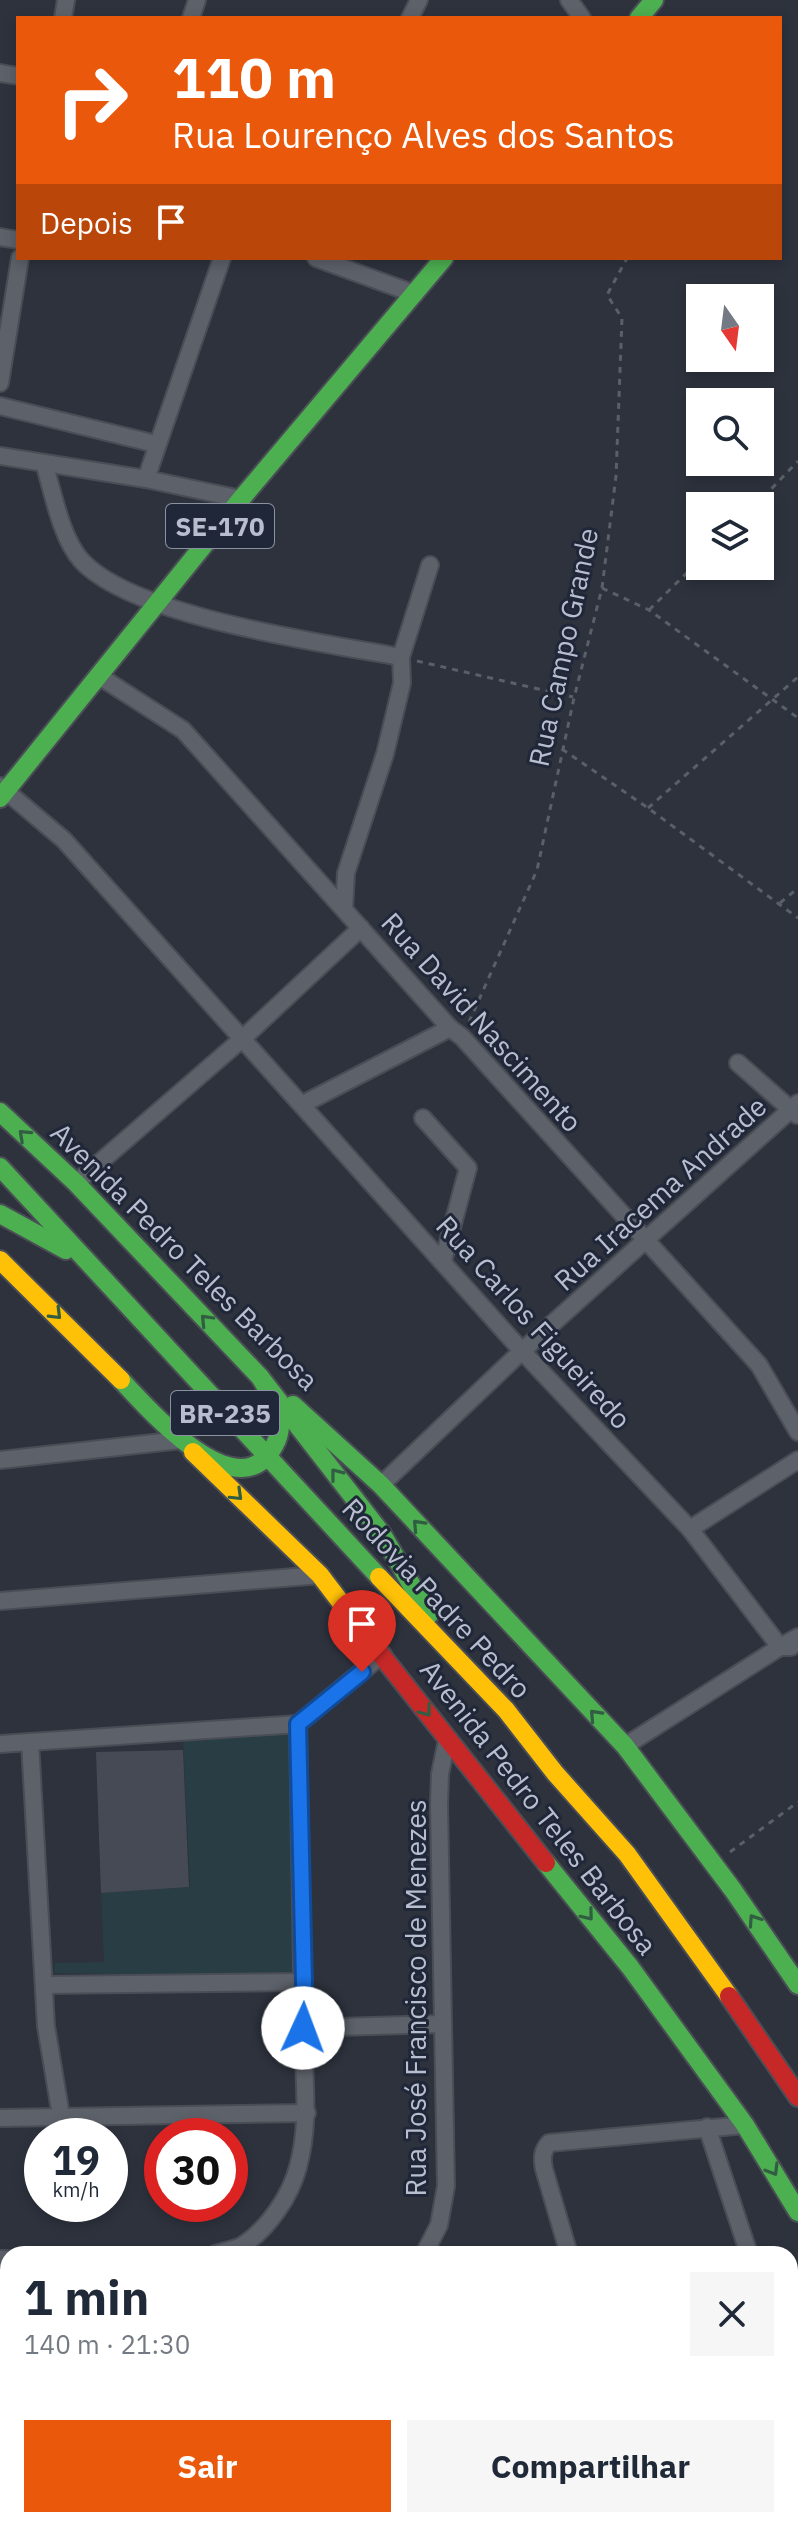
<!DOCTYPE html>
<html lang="pt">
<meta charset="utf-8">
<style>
:root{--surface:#fff;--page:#f6f6f7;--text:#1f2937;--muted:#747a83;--accent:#ea580c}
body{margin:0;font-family:"IBM Plex Sans",sans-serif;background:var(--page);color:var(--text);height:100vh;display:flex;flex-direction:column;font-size:30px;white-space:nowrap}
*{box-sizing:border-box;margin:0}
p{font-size:26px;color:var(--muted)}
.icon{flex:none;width:44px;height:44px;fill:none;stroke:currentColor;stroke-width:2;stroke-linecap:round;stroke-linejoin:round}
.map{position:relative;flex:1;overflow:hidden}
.details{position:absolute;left:0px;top:2246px;width:798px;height:282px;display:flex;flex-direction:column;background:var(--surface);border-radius:24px 24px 0 0;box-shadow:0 4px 12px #0003}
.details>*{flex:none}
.banner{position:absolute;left:16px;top:16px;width:766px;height:244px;border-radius:0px;box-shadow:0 4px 12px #0003;background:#ea580c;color:#fff;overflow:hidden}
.needle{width:52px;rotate:166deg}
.fabs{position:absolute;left:686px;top:284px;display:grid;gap:16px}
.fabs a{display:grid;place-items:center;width:88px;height:88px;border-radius:0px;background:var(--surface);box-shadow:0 4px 12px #0003;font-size:40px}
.speed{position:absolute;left:24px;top:2118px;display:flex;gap:16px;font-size:40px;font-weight:700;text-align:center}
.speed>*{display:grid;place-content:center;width:104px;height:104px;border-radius:50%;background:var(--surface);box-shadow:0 4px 12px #0003;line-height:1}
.speed small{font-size:20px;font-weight:400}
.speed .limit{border:12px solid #d22;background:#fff;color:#111}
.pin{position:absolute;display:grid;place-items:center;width:68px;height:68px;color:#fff;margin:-82px -34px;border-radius:50% 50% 50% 0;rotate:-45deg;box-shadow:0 0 8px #0007}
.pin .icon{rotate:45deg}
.me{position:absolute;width:88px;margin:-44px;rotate:2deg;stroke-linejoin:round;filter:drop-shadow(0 0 6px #0008)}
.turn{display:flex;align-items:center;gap:28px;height:168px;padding:0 24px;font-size:36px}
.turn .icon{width:104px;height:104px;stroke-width:2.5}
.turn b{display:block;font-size:56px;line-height:68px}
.then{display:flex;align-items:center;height:76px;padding:0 24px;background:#0003;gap:16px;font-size:30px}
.round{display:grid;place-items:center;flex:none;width:84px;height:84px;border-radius:0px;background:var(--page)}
.head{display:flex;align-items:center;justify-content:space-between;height:136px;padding:0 24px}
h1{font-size:48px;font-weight:700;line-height:60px}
.primary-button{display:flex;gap:16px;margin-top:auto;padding:16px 24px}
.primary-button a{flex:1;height:92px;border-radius:0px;background:var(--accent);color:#fff;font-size:32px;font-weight:700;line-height:92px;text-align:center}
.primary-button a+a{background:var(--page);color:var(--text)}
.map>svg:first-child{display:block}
.green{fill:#293d44}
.building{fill:#464a54}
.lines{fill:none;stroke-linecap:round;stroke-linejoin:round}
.street-casing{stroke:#4a4d55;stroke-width:20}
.fast-casing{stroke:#4a4d55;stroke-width:22}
.slow-casing{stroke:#4a4d55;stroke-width:22}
.jam-casing{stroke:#4a4d55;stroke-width:22}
.path{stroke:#5a6067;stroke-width:3;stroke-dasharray:6 6;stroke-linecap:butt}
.street{stroke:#5d616a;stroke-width:16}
.fast{stroke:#4caf50;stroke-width:18}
.slow{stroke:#ffc107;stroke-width:18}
.jam{stroke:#c62828;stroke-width:18}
.oneway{stroke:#315d42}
.route-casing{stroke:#114b97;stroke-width:20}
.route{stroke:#1a73e8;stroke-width:14}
.labels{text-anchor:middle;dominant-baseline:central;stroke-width:6;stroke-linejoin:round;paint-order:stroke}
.shield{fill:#1f2739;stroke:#8a91a1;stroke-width:2}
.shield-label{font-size:26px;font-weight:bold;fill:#b8becd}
.street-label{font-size:28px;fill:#b8becd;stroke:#1f2739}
</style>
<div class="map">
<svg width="798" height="2527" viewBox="0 0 798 2527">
<rect width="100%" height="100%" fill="#2d323d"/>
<path class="green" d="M290,1730l13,248 -249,-5 1,-10 49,-1 -3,-69 89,-6 -7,-148z"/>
<path class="building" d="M183,1750l6,137 -88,6 -5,-141z"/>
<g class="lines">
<g class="street-casing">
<g id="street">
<path d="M569,0l13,18"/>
<path d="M63,18l3,-18"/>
<path d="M191,18l6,-18"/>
<path d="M410,18l9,-18"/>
<path d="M0,73l18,3"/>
<path d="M0,237l18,3"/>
<path d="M316,258l99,36"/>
<path d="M0,383l20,-125"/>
<path d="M0,406l156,38"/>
<path d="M0,456l146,23 95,20"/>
<path d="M44,463c9,29 17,75 37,97 51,57 243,83 320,97"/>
<path d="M146,479l76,-221"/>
<path d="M99,676l84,54 267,298 12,9 297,328 39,67"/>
<path d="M0,786l64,54 458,511 168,178 90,118 18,-10"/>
<path d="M344,909l2,-36 39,-119 17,-71 -1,-26 29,-92"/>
<path d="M738,1063l59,52"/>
<path d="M303,1104l147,-76"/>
<path d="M423,1118l45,50 -25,93"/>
<path d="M76,1183l166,-144 119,-111"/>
<path d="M0,1460l181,-20"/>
<path d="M381,1485l141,-134 276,-248"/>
<path d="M690,1529l108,-69"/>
<path d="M0,1601l320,-26"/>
<path d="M30,1742l16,284 15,90"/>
<path d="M0,1744l298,-20 85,-70"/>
<path d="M625,1746l155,-99h11"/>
<path d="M44,1985l260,-3"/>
<path d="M303,2028l138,-4"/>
<path d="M0,2118l307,-5"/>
<path d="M707,2127l42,127"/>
<path d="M215,2254c8,-3 20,-4 28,-9 25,-16 48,-50 55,-78 13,-47 5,-92 5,-139 -1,-102 -3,-203 -5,-304"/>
<path d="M424,2254l15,-29 7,-39 -7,-381 1,-31 7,-34"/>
<path d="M569,2254l-25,-85c-2,-11 -2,-18 5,-26l196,-18"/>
<path d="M0,2259h8"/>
<path d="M790,2377l8,25"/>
<path d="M80,2520l1,7"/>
<path d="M287,2520l2,7"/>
<path d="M467,2520l2,7"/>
<path d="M647,2520l2,7"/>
</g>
</g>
<g class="fast-casing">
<g id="fast">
<path d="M639,18l15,-18"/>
<path d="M0,798l241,-299 203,-241"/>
<path d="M0,1112l76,71 184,194c13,22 29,43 14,69 -37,67 -126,-38 -153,-66"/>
<path d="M0,1167l379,410"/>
<path d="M0,1214l66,36"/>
<path d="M260,1377l122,157 47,81"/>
<path d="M293,1405l88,80 244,261 108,144 65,95"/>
<path d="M546,1863l84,104 115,158 53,87"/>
</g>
</g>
<g class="slow-casing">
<g id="slow">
<path d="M0,1260l121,120"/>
<path d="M193,1452l127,123 47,62"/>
<path d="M379,1577l127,133 49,63 72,81 102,142"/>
</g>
</g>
<g class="jam-casing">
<g id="jam">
<path d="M367,1637l179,226"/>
<path d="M729,1996l69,101"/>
</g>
</g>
<g class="path">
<path d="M755,506l43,-45"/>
<path d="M602,588l47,22 149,108"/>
<path d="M649,610l51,-50"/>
<path d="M417,661l156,36"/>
<path d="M562,749l86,59 150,110"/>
<path d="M648,808l150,-131"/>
<path d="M780,903l18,-15"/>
<path d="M469,1022l68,-152 37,-172 28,-110 14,-112 6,-158 -15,-23 20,-37"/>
<path d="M730,1852l68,-50"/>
<path d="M0,2492l8,1"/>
</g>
<use href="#street" class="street"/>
<use href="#fast" class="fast"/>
<use href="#slow" class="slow"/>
<use href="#jam" class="jam"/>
</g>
<defs><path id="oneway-chevron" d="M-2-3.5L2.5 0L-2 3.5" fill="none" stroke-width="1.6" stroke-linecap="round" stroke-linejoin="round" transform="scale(2)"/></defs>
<g class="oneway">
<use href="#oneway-chevron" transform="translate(24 1135) rotate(-137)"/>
<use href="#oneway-chevron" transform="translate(56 1314) rotate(45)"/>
<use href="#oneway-chevron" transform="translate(206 1320) rotate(-134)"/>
<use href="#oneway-chevron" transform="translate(336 1474) rotate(-128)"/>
<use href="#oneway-chevron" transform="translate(237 1495) rotate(44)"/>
<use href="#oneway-chevron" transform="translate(418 1525) rotate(-133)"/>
<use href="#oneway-chevron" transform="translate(426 1711) rotate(53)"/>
<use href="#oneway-chevron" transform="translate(595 1715) rotate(-133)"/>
<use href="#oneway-chevron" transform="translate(588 1915) rotate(51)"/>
<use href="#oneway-chevron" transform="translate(754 1920) rotate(-124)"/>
<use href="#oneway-chevron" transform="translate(773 2170) rotate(59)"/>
</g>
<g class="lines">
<g class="route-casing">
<path id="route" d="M303,2028l1,-46 -6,-258 64,-52"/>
</g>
<use href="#route" class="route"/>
</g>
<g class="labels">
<g class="shield">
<rect x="166" y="504" width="108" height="44" rx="6"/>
<rect x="171" y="1391" width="108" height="44" rx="6"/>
</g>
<g class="shield-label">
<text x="220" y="526">SE-170</text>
<text x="225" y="1413">BR-235</text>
</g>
<g class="street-label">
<text transform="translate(563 647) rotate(-78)">Rua Campo Grande</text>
<text transform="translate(482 1022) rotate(48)">Rua David Nascimento</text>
<text transform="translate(660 1193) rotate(-42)">Rua Iracema Andrade</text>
<text transform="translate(185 1256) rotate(45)">Avenida Pedro Teles Barbosa</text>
<text transform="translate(534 1322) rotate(48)">Rua Carlos Figueiredo</text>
<text transform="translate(437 1598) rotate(47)">Rodovia Padre Pedro</text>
<text transform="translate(539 1807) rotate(52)">Avenida Pedro Teles Barbosa</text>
<text transform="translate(415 1998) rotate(-90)">Rua José Francisco de Menezes</text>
</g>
</g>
</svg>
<div class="fabs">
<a><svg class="needle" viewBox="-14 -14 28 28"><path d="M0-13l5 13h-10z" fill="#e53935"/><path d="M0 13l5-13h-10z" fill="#747a83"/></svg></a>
<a><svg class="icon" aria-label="search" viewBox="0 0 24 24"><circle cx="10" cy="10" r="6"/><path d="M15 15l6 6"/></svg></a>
<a><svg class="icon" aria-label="layers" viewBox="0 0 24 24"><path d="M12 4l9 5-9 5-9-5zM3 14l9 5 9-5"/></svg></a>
</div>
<div class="speed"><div>19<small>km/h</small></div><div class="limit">30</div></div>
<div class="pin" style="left:362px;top:1672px;background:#d93025"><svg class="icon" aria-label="arrive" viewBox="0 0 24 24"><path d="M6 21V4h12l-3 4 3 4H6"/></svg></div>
<svg class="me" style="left:303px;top:2028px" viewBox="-20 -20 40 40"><circle r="19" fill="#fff"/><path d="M0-13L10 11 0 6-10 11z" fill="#1a73e8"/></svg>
<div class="banner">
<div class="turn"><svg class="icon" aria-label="right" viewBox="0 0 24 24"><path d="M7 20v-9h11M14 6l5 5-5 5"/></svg><div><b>110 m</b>Rua Lourenço Alves dos Santos</div></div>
<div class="then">Depois<svg class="icon" aria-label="arrive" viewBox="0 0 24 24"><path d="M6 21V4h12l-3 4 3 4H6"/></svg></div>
</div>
<section class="details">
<div class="head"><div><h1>1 min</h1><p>140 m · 21:30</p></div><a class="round"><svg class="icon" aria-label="close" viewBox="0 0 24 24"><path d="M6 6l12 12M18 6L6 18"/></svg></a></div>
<div class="primary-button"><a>Sair</a><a>Compartilhar</a></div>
</section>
</div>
